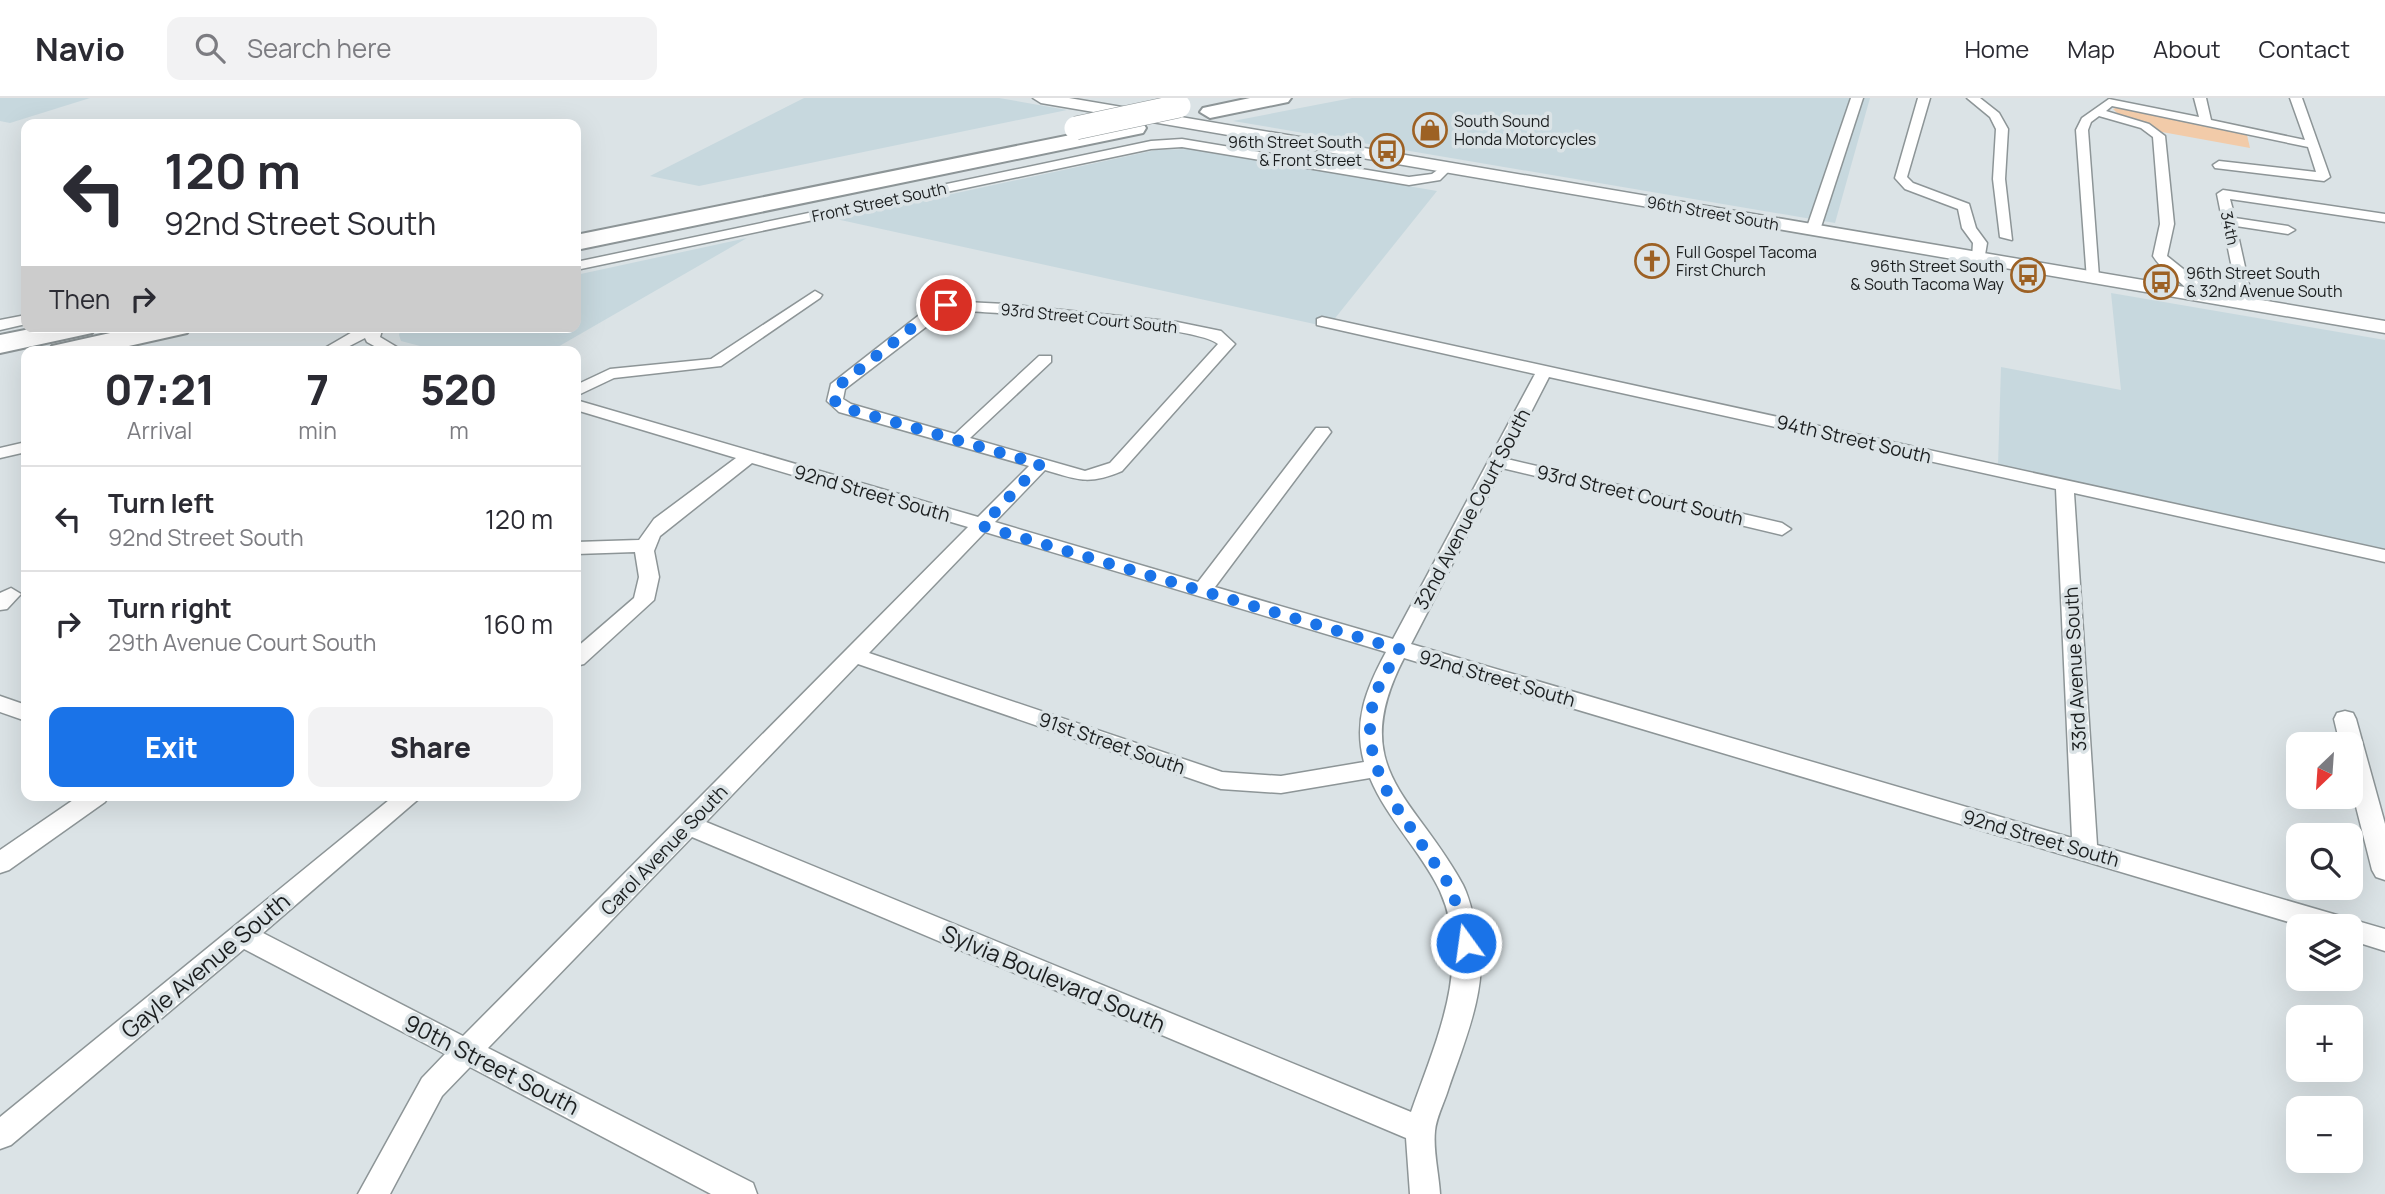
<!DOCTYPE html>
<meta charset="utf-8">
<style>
:root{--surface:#fff;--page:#f2f2f3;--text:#2b2b33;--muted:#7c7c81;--line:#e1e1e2;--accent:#1a73e8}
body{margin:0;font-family:Manrope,sans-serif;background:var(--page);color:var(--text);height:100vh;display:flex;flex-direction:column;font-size:26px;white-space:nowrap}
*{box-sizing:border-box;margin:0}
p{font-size:23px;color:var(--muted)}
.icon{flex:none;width:38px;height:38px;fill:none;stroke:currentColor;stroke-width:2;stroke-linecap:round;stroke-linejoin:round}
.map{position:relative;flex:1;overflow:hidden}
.sheet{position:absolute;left:21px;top:248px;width:560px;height:455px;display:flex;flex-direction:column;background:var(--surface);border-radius:14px;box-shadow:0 7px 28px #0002}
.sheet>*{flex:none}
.hud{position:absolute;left:21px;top:21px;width:560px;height:214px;border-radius:14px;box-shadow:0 7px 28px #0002;background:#fff;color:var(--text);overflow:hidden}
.needle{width:46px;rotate:205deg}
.tools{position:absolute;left:2286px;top:634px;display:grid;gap:14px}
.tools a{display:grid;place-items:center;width:77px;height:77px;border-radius:14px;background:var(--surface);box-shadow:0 7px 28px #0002;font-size:35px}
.pin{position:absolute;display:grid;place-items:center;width:60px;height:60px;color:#fff;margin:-30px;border:4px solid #fff;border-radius:50%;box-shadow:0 2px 7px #0007}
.me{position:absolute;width:77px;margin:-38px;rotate:346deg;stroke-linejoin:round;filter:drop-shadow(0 0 5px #0008)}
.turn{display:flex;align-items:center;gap:24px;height:147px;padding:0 28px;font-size:32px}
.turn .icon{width:91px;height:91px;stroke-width:2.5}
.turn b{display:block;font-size:49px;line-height:60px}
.then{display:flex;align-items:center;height:66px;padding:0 28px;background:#0003;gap:14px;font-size:26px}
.eta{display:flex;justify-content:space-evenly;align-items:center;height:119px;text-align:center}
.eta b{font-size:42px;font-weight:800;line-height:49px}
.primary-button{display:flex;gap:14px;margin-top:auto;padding:14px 28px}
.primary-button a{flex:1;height:80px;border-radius:14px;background:var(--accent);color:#fff;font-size:28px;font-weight:800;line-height:80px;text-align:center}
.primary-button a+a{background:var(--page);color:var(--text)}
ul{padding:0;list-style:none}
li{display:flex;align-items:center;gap:21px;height:105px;padding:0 28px;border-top:2px solid var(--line)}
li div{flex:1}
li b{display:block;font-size:26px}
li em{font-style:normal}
header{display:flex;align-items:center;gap:42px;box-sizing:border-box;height:98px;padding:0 35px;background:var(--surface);border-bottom:2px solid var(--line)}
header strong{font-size:33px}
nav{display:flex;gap:38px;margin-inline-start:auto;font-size:24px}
.search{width:490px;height:63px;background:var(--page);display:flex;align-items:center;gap:18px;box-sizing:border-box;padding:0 24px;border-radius:14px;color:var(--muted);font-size:26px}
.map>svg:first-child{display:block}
.built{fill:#c7d8de}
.green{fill:#f2cba9}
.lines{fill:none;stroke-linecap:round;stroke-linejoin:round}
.minor-casing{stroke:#8d9597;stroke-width:3}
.secondary-casing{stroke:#8d9597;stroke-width:3}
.motorway-casing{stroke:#8d9597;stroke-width:4}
.minor{fill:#fff;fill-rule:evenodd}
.secondary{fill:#fff;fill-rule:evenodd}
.motorway{fill:#fff;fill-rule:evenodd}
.motorway-bridge-casing{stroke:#8d9597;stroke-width:24;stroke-linecap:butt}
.motorway-bridge{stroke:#fff;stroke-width:23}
.route{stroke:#1a73e8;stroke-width:12;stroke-dasharray:0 21.6}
.labels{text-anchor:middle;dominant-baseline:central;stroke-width:7;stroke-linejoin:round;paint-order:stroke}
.far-poi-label{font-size:16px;fill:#1b1e1f;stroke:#dbe3e6;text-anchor:start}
.far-street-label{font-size:16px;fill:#1b1e1f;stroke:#dbe3e6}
.street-label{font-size:19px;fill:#1b1e1f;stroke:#dbe3e6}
.near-street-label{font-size:23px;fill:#1b1e1f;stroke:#dbe3e6}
</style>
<header>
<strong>Navio</strong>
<div class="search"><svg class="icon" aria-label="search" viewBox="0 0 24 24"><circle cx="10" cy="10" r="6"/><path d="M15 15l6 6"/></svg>Search here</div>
<nav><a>Home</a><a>Map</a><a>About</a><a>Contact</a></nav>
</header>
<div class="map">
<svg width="2385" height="1096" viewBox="0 0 2385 1096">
<rect width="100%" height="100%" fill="#dbe3e6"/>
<g class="built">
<path d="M0,0h90l-80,25 -10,-2z"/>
<path d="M804,0h195l68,12 -368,76 -49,-10z"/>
<path d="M1352,0h518l-35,125 -602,-102z"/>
<path d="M1192,51l245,42 -109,136 -492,-108 320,-69z"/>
<path d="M747,140l-198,114h-106l-42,-11 -2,-6 2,-8h175v-52z"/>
<path d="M2111,195l274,47v209l-387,-83 3,-99 120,23z"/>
</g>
<path class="green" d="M2118,9l129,28 3,13 -88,-16 -45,-19 -4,-4z"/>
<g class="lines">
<g class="minor-casing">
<g id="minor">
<path d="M1851,0h12l-43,132 -12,3 -2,-3z"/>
<path d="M1918,0h12l-23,79 6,6 56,21 7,24 11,15 -3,18 -12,-3 1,-15 -11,-15 -4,-19 -53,-20 -10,-11z"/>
<path d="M1967,0h13l19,15 9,16 -3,50 7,61 -12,-3 -7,-58 3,-50 -6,-12z"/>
<path d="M2194,0h12l5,22 94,20 -15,-42h12l28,79 -6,4 -109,-13 -2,-3 6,-4 97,11 -8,-25 -196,-41 -6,5 43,13 16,12 9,88 -7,32 30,24 9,15 -2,3h-10c-11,-18 -30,-24 -41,-42l7,-32 -7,-87 -12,-9 -42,-12 -8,6 -3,8 11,147 -12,3 -11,-150 6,-12 27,-19 90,18z"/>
<path d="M1182,41l227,38 23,-3 15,-11 6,4 -13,13 -31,5 -227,-38 -31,2 -575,121v-8l575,-121z"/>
<path d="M2223,92l162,24v8l-155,-23 5,19 53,8 7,4 -7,4 -52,-8 17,77 -7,4 -7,-4 -22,-109z"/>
<path d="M815,193l7,4 -2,3 -99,68 -107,12 -38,18v-11l34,-16 101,-10z"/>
<path d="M946,203l59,3 172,18 44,9 14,13 -113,127c-33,14 -44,9 -77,-1l-50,52 203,60 118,-154h12l3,4 -3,4 -113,151 178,52 142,-265 -218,-49v-6l5,-2 1063,233v12l-311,-69 23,352 288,84v22l-35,-11v-14h-48l-898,-268c-58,112 11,138 59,227 8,16 12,39 16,56 9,48 -16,104 -31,149 -4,13 -12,28 -13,41 -2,20 4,43 5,63h-30l-4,-56 -714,-301 -204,211 265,135 4,11h-46l-241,-127 -28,29 -52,98h-32l64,-116 23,-24 -201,-105 -233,196 -11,4v-32l394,-321h28l-159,137 200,103 505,-509 -216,-64 -92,73 -6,15 5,26 -5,23 -70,64 -8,2v-18l58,-50 5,-21 -4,-25 -59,2v-12l63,-2 15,-21 82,-61 -160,-48v-10l402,117 51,-51 -190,-54 -12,-11 4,-17 96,-75zM948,212c41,2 249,15 270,34l-108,119 -25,8 -115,-33 81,-76v-6h-12l-84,78 -104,-30 -8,-5 2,-10zM1549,279l507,112 16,349 -661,-194 91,-176 280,67 9,-6 -9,-6 -275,-64zM985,434l401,120c-20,37 -33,69 -22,110l-83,14 -59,-4 -353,-119zM858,566l363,125 60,4 89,-15c17,41 51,73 70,113 33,73 -5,152 -29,221l-705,-290z"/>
<path d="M26,217v9l-26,6v-10z"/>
<path d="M361,229h22l-3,10 25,15h-20l-18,-10 -2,-4 -27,14h-20z"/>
<path d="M26,344v10l-26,6v-10z"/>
<path d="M11,490l10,6 -14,15 -7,1v-17z"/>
<path d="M0,598l26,9v16l-26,-9z"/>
<path d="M2345,613l8,2 3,6 29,105v56l-9,-3 -4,-7 -22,-87v-39h-10l-6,-25 3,-6z"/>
<path d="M79,698h30l-4,6 -96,68 -9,3v-23z"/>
</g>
</g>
<g class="secondary-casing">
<path id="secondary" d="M1033,0h36l1316,223v12l-1344,-230z"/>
</g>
<g class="motorway-casing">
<g id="motorway">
<path d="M1250,0h41l-3,4 -78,16 -10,-6 3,-4z"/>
<path d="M1135,24l8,1 3,5 -3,5 -567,117v-15z"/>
<path d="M40,229h56l-4,6 -92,20v-18z"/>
<path d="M137,229h54l-4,6 -85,19h-54l4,-6z"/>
</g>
</g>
<use href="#minor" class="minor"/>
<use href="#secondary" class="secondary"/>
<use href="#motorway" class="motorway"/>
<g class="motorway-bridge-casing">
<path id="motorway-bridge" d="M1076,30l103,-22"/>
</g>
<use href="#motorway-bridge" class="motorway-bridge"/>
</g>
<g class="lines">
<path class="route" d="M946,207l-14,7 -95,75 -2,14 10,7 195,56 -58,62 417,123 -23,43 -6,24v26l7,26 12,28 63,93 14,54"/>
</g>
<defs>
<g id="shop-ring" transform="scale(1.75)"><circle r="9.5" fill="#dbe3e6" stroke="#9d6124" stroke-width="1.5"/><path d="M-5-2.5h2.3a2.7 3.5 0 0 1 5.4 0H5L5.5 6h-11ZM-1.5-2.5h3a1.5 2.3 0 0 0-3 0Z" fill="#9d6124"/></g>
<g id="bus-ring" transform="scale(1.75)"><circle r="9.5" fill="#dbe3e6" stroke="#9d6124" stroke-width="1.5"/><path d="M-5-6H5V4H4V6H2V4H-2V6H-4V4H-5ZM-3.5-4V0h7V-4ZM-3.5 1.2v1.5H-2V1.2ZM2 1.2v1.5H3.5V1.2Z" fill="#9d6124"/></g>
<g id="church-ring" transform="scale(1.75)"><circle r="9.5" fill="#dbe3e6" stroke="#9d6124" stroke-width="1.5"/><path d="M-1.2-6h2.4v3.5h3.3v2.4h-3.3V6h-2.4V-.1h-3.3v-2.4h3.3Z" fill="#9d6124"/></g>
</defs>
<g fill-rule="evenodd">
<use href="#shop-ring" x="1430" y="32"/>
<use href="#bus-ring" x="1387" y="53"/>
<use href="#church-ring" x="1652" y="163"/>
<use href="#bus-ring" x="2028" y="177"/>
<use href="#bus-ring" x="2161" y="184"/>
</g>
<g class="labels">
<g class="far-poi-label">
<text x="1454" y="23">South Sound<tspan x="1454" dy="18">Honda Motorcycles</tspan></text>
<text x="1362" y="44" text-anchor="end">96th Street South<tspan x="1362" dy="18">&amp; Front Street</tspan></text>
<text x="1676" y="154">Full Gospel Tacoma<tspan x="1676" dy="18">First Church</tspan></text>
<text x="2004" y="168" text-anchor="end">96th Street South<tspan x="2004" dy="18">&amp; South Tacoma Way</tspan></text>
<text x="2186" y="175">96th Street South<tspan x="2186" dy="18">&amp; 32nd Avenue South</tspan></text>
</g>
<g class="far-street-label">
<text transform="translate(879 104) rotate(-12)">Front Street South</text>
<text transform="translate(1713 115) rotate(10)">96th Street South</text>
<text transform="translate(2230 130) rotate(78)">34th</text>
<text transform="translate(1089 220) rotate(6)">93rd Street Court South</text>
</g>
<g class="street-label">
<text transform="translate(1854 341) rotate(13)">94th Street South</text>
<text transform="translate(872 395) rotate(16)">92nd Street South</text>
<text transform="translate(1640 397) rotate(13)">93rd Street Court South</text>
<text transform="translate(1472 411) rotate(-62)">32nd Avenue Court South</text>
<text transform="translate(2075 571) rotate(-93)">33rd Avenue South</text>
<text transform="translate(1497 580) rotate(16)">92nd Street South</text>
<text transform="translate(1112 645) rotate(19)">91st Street South</text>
<text transform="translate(2041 740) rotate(16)">92nd Street South</text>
<text transform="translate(664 752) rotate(-46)">Carol Avenue South</text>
</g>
<g class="near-street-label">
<text transform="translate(205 867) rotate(-40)">Gayle Avenue South</text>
<text transform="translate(1054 880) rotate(23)">Sylvia Boulevard South</text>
<text transform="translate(492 966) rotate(27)">90th Street South</text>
</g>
</g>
</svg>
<div class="tools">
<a><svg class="needle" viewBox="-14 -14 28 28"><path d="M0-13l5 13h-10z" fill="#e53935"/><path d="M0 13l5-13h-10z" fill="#7c7c81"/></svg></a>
<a><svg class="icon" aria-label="search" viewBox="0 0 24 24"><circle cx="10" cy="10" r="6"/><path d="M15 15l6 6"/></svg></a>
<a><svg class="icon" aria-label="layers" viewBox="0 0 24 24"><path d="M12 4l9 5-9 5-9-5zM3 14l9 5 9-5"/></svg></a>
<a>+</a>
<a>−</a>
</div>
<div class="pin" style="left:946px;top:207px;background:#d93025"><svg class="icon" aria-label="arrive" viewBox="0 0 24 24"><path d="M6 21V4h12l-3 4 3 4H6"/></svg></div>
<svg class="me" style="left:1466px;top:845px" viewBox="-20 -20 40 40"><circle r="17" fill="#1a73e8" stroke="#fff" stroke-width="3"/><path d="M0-11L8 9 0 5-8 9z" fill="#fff"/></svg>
<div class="hud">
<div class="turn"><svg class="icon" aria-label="left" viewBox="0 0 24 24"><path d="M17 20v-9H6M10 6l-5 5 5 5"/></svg><div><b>120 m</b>92nd Street South</div></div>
<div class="then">Then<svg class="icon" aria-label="right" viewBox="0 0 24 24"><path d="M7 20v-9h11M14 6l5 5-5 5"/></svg></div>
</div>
<section class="sheet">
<div class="eta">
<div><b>07:21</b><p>Arrival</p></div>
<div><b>7</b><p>min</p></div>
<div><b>520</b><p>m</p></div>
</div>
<ul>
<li><svg class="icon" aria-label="left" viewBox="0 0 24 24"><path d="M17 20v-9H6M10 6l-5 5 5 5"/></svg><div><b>Turn left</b><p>92nd Street South</p></div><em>120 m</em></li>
<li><svg class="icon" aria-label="right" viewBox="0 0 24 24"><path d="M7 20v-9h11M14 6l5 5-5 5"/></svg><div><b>Turn right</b><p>29th Avenue Court South</p></div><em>160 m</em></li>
</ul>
<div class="primary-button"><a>Exit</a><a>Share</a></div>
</section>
</div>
